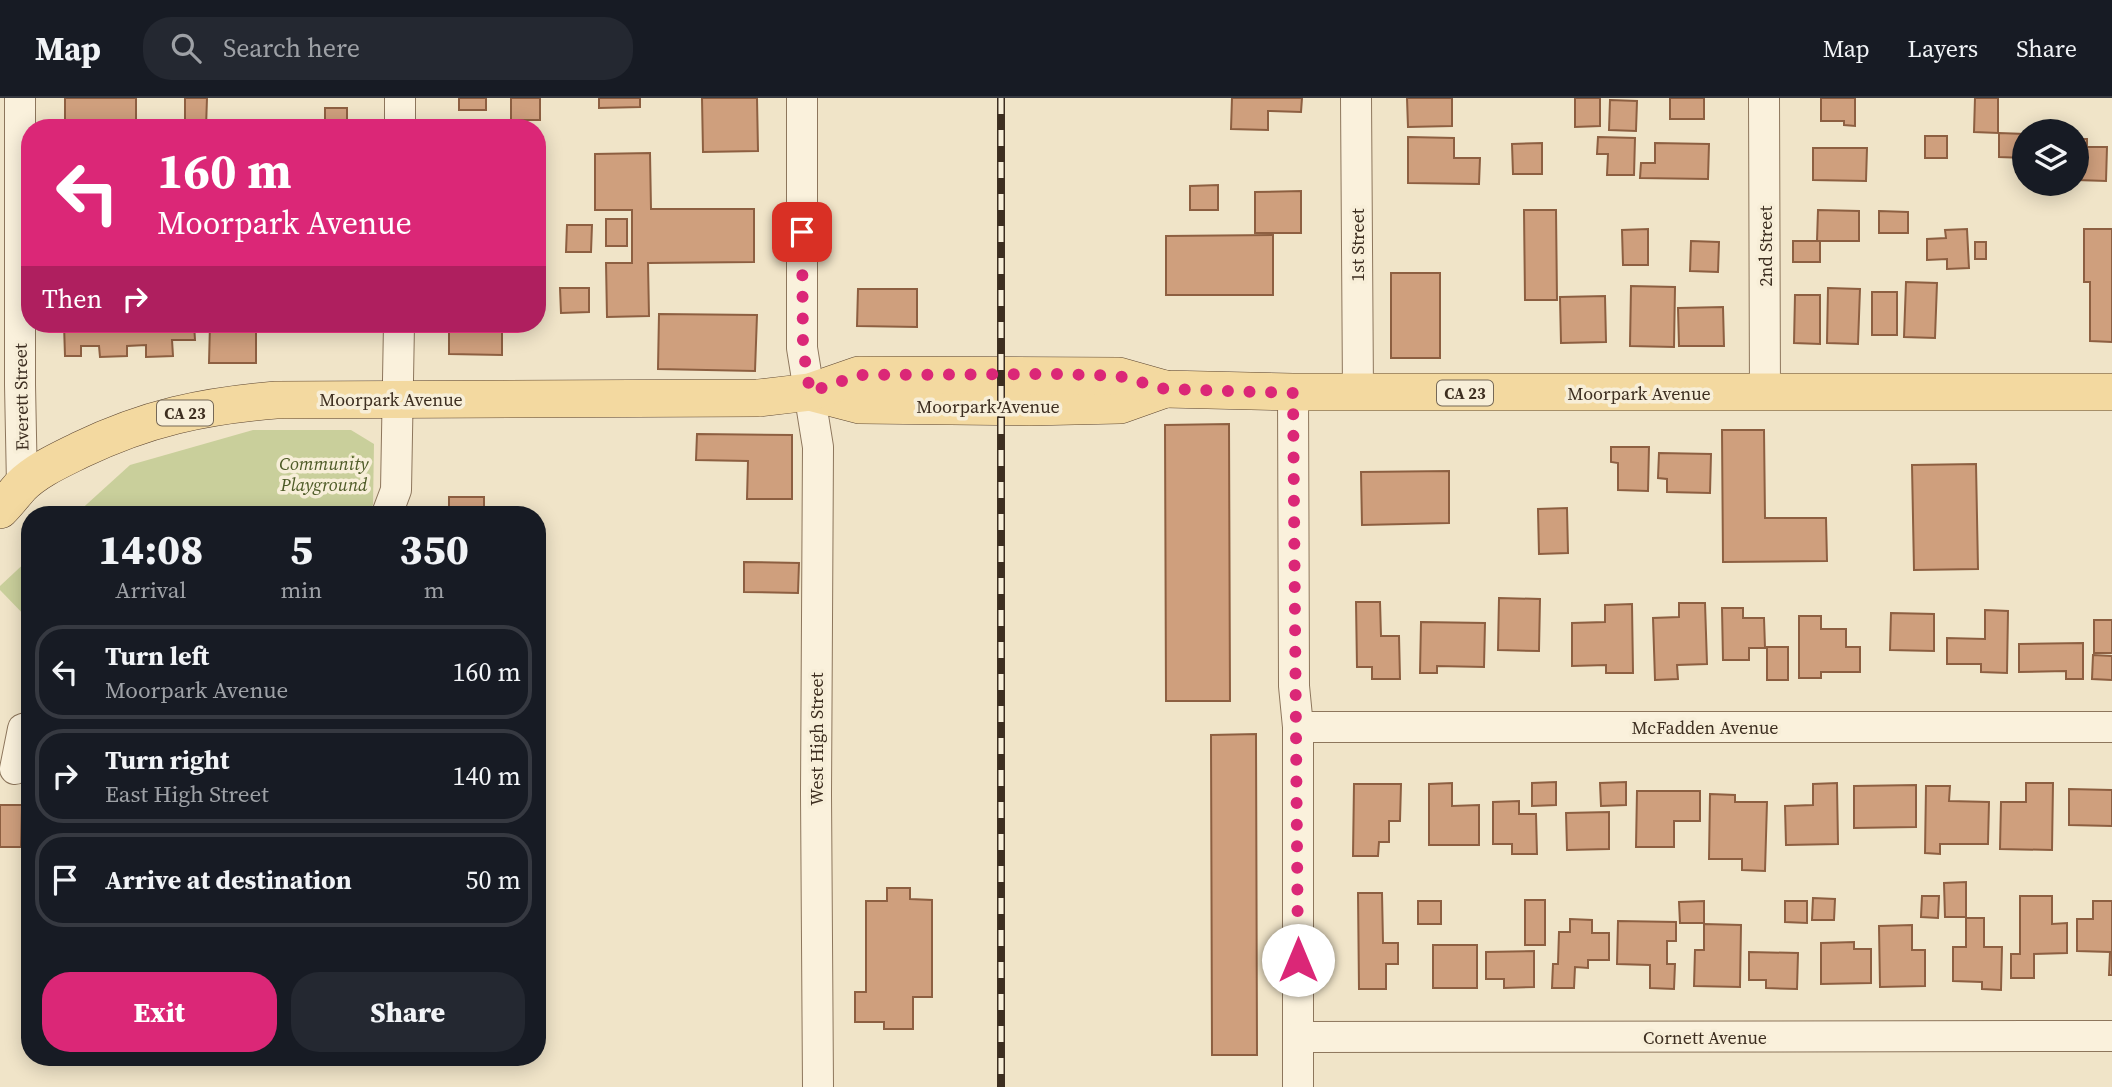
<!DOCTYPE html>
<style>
:root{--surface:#171b24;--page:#242831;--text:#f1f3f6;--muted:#9ea1a6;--line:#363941;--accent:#db2777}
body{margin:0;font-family:"Source Serif 4",serif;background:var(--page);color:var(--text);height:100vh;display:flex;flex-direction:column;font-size:26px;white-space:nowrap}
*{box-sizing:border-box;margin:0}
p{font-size:23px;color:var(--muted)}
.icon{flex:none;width:38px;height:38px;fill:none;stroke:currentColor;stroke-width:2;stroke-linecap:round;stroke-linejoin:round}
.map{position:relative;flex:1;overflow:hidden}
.sheet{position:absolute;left:21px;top:408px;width:525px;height:560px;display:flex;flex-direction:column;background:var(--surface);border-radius:28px;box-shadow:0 4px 18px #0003}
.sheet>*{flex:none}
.guide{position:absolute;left:21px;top:21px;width:525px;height:214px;border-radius:28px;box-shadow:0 4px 18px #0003;background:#db2777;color:#fff;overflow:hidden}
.tools{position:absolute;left:2012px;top:21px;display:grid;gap:14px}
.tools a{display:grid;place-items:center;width:77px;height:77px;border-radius:50%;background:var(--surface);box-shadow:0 4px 18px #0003;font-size:35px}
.pin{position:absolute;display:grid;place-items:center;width:60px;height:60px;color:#fff;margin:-30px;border-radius:14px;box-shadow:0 4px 10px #0006}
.me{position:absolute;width:77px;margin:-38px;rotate:0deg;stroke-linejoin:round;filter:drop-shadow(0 0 5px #0008)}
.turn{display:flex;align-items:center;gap:24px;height:147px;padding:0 21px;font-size:32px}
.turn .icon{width:91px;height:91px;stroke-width:2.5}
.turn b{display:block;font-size:49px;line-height:60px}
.then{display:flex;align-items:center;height:66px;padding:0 21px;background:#0003;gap:14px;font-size:26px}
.eta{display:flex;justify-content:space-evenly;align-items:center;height:119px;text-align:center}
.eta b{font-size:42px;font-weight:800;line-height:49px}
.cta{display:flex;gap:14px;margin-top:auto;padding:14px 21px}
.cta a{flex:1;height:80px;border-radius:28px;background:var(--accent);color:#fff;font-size:28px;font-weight:800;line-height:80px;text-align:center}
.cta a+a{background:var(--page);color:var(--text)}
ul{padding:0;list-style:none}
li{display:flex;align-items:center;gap:21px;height:94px;margin:0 14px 10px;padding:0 7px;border:4px solid var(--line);border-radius:28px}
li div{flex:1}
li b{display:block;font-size:26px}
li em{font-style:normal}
header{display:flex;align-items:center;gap:42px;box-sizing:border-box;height:98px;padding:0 35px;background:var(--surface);border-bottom:2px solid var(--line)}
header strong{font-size:33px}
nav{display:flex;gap:38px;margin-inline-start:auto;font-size:24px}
.search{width:490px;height:63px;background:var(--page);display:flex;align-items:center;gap:18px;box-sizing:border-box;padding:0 24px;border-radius:28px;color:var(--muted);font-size:26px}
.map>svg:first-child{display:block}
.green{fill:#c9cf9b}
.building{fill:#cf9f7d;stroke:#8d5f41;stroke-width:2}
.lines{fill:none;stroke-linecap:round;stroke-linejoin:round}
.minor-casing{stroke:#8d765c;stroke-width:32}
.major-casing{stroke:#5b4430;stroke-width:38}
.minor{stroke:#faf1dc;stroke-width:30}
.major{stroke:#f3d9a0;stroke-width:37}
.rail-casing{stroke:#3d2e20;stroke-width:8}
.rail{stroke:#f7eed8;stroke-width:5;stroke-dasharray:16;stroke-linecap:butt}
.route{stroke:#db2777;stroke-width:12;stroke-dasharray:0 21.6}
.labels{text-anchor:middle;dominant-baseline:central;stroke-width:7;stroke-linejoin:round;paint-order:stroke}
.shield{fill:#f7eed8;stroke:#756857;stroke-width:2}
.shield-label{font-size:16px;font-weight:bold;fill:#3d2e20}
.street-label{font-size:18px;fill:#3d2e20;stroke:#f7eed8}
.park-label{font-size:18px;font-style:italic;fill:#4d5a26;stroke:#f7eed8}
</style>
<header>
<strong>Map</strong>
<div class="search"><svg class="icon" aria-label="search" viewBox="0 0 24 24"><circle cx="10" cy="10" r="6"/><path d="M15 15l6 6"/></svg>Search here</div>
<nav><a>Map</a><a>Layers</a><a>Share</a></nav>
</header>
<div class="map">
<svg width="2112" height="989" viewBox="0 0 2112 989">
<rect width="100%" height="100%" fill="#f0e4c8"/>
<g class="green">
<path d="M253,332h98l23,14 -1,61 -8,9h-289l54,-49z"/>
<path d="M30,460v63l-30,-31v-4z"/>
</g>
<g class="building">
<rect x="65" y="0" width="71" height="30"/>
<path d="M185,0h22l-1,30h-21z"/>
<rect x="459" y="0" width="27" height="12"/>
<rect x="511" y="0" width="29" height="22"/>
<path d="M599,0h41v9l-41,1z"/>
<path d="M702,0h55l1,53 -55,1z"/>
<path d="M1232,0h70l-1,14 -33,-1v19l-37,-1z"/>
<path d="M1407,0h45v28l-44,1z"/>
<path d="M1575,0h25v28l-25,1z"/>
<rect x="1670" y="0" width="34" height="21"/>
<path d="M1821,0h34v28l-11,-1v-4h-23z"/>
<path d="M1975,0h23v35l-24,-1z"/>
<path d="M1610,2l27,1 -1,30 -27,-1z"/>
<rect x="325" y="10" width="22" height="20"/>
<path d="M1999,35l26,1v24l-26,-1z"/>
<rect x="1925" y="38" width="22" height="22"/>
<path d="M1408,39l46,1v20h26l-1,26 -71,-1z"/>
<path d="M1598,39l37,1 -1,37h-27l1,-21h-11z"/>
<path d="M2077,41h10v8h20l-1,34 -29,-1z"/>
<path d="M1542,45v31h-29l-1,-30z"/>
<path d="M1655,45l54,1 -1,35 -68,-1 1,-15h14z"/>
<path d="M1813,50h54l-1,33 -53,-1z"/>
<path d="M650,55l1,56h103v53l-106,1 1,53 -42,1 -1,-54h26v-53h-37v-56z"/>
<path d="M1218,87v25h-28v-24z"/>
<path d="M1301,93v42h-46v-41z"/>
<path d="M1524,112h32l1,90h-32z"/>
<path d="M1818,112l41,1v30h-42z"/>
<path d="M1879,113l29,1v21h-29z"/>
<rect x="606" y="121" width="21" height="27"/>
<path d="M567,127h25l-1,27h-25z"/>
<path d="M1648,131v36h-25l-1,-35z"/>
<path d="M1967,131l2,39 -22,1v-10l-20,1v-21l19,-1 -1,-8z"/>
<path d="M2084,131h28v113l-22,-1v-59h-6z"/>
<path d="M1273,137v60h-107v-59z"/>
<path d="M1691,143l28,1 -1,30 -28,-1z"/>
<rect x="1793" y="143" width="27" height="21"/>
<rect x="1975" y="144" width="11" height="17"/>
<rect x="1391" y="175" width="49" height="85"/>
<path d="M1906,184l31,1 -2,55 -31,-1z"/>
<path d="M1631,188l44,1 -1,60 -44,-1z"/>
<path d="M560,190h29v24l-28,1z"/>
<path d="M1828,190l32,1 -2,55 -31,-1z"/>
<path d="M858,191h59v38l-60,-1z"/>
<rect x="1872" y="194" width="25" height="43"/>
<path d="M1795,197h25v49l-26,-1z"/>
<path d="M1605,198l1,46 -45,1 -1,-46z"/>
<path d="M1723,209l1,39h-45l-1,-38z"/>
<path d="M659,216l98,1 -2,56 -97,-2z"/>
<path d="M64,226h130l1,16h-23l1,16 -27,1v-12l-19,1v10l-27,1 -1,-11h-18v10h-16z"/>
<path d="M210,226h46v39h-47z"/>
<path d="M478,226h24v31l-53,-1v-23h28z"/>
<path d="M1229,326l1,277h-64l-1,-276z"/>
<path d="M1722,332h42l1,88h61l1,43 -104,1z"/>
<path d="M697,336l95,1v64h-45l1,-38 -52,-1z"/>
<path d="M1611,349h38l-1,44 -30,-1v-27l-7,-1z"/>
<path d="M1659,355l52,1 -1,39 -43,-1v-13l-9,-1z"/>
<path d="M1976,366l2,105 -64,1 -2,-105z"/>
<path d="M1449,373v52l-87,2 -1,-53z"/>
<path d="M449,399h35v14h13v3h-48z"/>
<path d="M1567,410l1,45 -29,1 -1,-45z"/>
<path d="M744,464l55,1 -1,30 -54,-1z"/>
<path d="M1499,500l41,1 -1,52 -41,-1z"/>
<path d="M1356,504h24l1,34h18l1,43h-28v-12h-15z"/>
<path d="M1679,505h26l2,61 -30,1 1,14 -23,1 -2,-62 26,-1z"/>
<path d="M1632,506l1,69h-27v-8l-34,1v-43l33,-1v-17z"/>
<path d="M1722,510h21v10h21l1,30h-16v12h-26z"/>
<path d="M1985,512l23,1 -1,62 -26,-1v-8h-34v-26l38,1z"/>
<path d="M1891,515l43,1v37l-44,-1z"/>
<path d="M1799,518h22v13h25v18h14v25h-39v6h-22z"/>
<rect x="2094" y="522" width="18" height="33"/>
<path d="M1421,524l64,1 -1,44 -47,-1v7h-17z"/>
<path d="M2083,545v36h-17v-8l-47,1v-28z"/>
<rect x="1767" y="549" width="21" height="33"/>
<path d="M2093,557l19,1v24l-20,-1z"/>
<path d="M1256,636l1,321h-45l-1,-320z"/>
<path d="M1556,684v23l-24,1v-23z"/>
<path d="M1626,684v23l-25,1 -1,-23z"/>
<path d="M1452,685v23l27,-1v40h-50v-61z"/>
<path d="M1837,685l1,61 -52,1 -1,-39 28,-1v-21z"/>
<path d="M2026,685h27l-1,67 -52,-1 1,-47h25z"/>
<path d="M1354,686h47l-1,37h-11v21h-10l-1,14h-25z"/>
<path d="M1916,687v42l-62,1v-42z"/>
<path d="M1926,688h24l-1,15 40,1 -1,42h-48v10l-15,-1z"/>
<path d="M2069,691l43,1v36l-43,-1z"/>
<path d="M1637,693h63v30h-26v26h-38z"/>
<path d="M1710,696l25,1v7h32l-2,69 -23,-1v-11h-33z"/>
<path d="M1519,703v13h17l1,40h-25v-10h-19v-42z"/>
<path d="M0,707h22l-1,42h-21z"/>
<path d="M1609,714v37l-42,1 -1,-37z"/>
<path d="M1966,784v35h-21l-1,-34z"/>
<path d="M887,790h23v11l22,1v97h-19v32h-29v-7h-29v-30h11v-91h21z"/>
<path d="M1358,795h24l1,50h15v21h-12v25h-27z"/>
<path d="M1922,798h17l-1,22 -17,-1z"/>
<path d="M2020,798h32v28l15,-1v30l-33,1v24h-23v-24h9z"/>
<path d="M1813,800l22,1 -1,21h-22z"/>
<rect x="1525" y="802" width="20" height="45"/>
<rect x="1418" y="803" width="23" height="23"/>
<path d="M1704,803v22h-24l-1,-21z"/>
<path d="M1785,803h22v22l-22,-1z"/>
<path d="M2093,803h19v74h-3l1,-23 -33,-1v-32h16z"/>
<path d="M1966,820h18v29h18l-1,43 -19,-1v-7l-29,-1v-34h13z"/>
<path d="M1570,821l22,1v13h17v27h-21v8l-13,-1 -1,21h-22l1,-24h5l1,-32h11z"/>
<path d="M1618,823l58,1v19h-9v23h8l-1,25 -24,-1v-23l-33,-1z"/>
<path d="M1704,826l37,1 -1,62 -46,-1 1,-36h9z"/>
<path d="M1912,827v25h13v36l-45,1 -1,-61z"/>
<path d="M1854,844v7h17v34l-50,1v-41z"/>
<rect x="1433" y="847" width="44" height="43"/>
<path d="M1534,853v36l-30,1v-9h-18v-27z"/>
<path d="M1749,854l49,1 -1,36 -31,-1v-8h-17z"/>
</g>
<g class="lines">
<g class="minor-casing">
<g id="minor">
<path d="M20,0v287l2,100"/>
<path d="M802,0v250l16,99 -2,347 2,293"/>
<path d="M1356,0l2,295"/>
<path d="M1764,0l1,296"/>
<path d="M400,30v-30"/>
<path d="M1293,294l1,294 4,41v360"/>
<path d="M387,416l9,-24 3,-166"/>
<path d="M1298,629h814"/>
<path d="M15,671l8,-40 7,-2"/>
<path d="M1298,939l814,-1"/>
</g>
</g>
<g class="major-casing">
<g id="major">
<path d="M810,294l50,13 169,2 91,-2 45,-16"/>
<path d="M0,412c7,-7 14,-16 21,-24 16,-16 39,-26 59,-36 67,-32 123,-44 196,-50l482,-2 52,-6 49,-17 260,1 46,13 128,3h819"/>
</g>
</g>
<use href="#minor" class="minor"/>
<use href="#major" class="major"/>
<g class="rail-casing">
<path id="rail" d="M1001,0v989"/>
</g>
<use href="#rail" class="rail"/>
</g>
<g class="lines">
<path class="route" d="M802,134l1,116 7,44 49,-17 201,-1 59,2 46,13 128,4 5,567"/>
</g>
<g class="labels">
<g class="shield">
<rect x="1437" y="282.5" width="56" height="25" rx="5"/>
<rect x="157" y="302.5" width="56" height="25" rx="5"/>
</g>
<g class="shield-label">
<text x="1465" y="295">CA 23</text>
<text x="185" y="315">CA 23</text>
</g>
<g class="street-label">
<text transform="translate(1357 147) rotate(-90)">1st Street</text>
<text transform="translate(1765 148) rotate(-90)">2nd Street</text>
<text x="1639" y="295">Moorpark Avenue</text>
<text transform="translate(21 299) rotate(-91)">Everett Street</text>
<text x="391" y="301">Moorpark Avenue</text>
<text x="988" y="308">Moorpark Avenue</text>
<text x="1705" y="629">McFadden Avenue</text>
<text transform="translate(816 641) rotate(-90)">West High Street</text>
<text x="1705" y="939">Cornett Avenue</text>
</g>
<g class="park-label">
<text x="324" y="365">Community<tspan x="324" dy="21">Playground</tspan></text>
</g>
</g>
</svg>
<div class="tools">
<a><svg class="icon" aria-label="layers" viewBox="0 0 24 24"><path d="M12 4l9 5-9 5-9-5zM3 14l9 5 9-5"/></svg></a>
</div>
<div class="pin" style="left:802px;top:134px;background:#d93025"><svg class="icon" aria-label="arrive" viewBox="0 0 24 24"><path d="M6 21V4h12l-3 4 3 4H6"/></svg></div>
<svg class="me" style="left:1298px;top:862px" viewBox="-20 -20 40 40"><circle r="19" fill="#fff"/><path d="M0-13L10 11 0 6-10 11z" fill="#db2777"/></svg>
<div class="guide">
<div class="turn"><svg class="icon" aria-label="left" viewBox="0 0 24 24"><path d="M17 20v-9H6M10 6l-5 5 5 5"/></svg><div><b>160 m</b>Moorpark Avenue</div></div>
<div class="then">Then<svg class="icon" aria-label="right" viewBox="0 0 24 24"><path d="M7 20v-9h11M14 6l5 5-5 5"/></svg></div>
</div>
<section class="sheet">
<div class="eta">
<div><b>14:08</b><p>Arrival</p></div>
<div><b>5</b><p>min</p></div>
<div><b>350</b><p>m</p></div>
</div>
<ul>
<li><svg class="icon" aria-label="left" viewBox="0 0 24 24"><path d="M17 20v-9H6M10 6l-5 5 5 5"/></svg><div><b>Turn left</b><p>Moorpark Avenue</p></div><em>160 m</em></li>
<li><svg class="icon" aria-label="right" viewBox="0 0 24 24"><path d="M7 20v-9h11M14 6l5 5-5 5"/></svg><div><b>Turn right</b><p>East High Street</p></div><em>140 m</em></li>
<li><svg class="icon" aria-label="arrive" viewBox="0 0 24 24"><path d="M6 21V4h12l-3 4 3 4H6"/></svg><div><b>Arrive at destination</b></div><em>50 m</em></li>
</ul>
<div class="cta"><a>Exit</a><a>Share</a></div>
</section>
</div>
